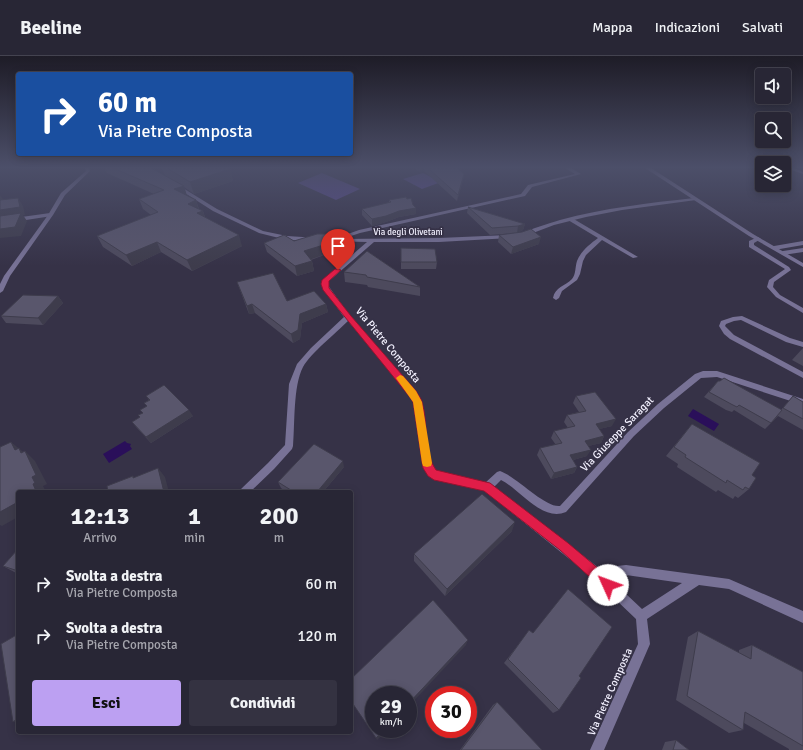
<!DOCTYPE html>
<html lang="it">
<style>
:root{--surface:#282635;--page:#343241;--text:#f1f3f6;--muted:#a5a5ad;--line:#444350;--accent:#bca0f2}
body{margin:0;font-family:Signika,sans-serif;background:var(--page);color:var(--text);height:100vh;display:flex;flex-direction:column;font-size:15px;white-space:nowrap}
*{box-sizing:border-box;margin:0}
p{font-size:13px;color:var(--muted)}
.icon{flex:none;width:22px;height:22px;fill:none;stroke:currentColor;stroke-width:2;stroke-linecap:round;stroke-linejoin:round}
.map{position:relative;flex:1;overflow:hidden}
.panel{position:absolute;left:16px;top:434px;width:337px;height:244px;display:flex;flex-direction:column;background:var(--surface);border-radius:4px;box-shadow:0 2px 10px #0003,0 0 0 1px var(--line)}
.panel>*{flex:none}
.banner{position:absolute;left:16px;top:16px;width:337px;height:84px;border-radius:4px;box-shadow:0 2px 10px #0003,0 0 0 1px var(--line);background:#1a4fa0;color:#fff;overflow:hidden}
.fabs{position:absolute;left:755px;top:12px;display:grid;gap:8px}
.fabs a{display:grid;place-items:center;width:36px;height:36px;border-radius:4px;background:var(--surface);box-shadow:0 2px 10px #0003,0 0 0 1px var(--line);font-size:20px}
.speed{position:absolute;left:365px;top:630px;display:flex;gap:8px;font-size:20px;font-weight:700;text-align:center}
.speed>*{display:grid;place-content:center;width:52px;height:52px;border-radius:50%;background:var(--surface);box-shadow:0 2px 10px #0003,0 0 0 1px var(--line);line-height:1}
.speed small{font-size:10px;font-weight:400}
.speed .limit{border:6px solid #d22;background:#fff;color:#111}
.pin{position:absolute;display:grid;place-items:center;width:34px;height:34px;color:#fff;margin:-41px -17px;border-radius:50% 50% 50% 0;rotate:-45deg;box-shadow:0 0 4px #0007}
.pin .icon{rotate:45deg}
.me{position:absolute;width:44px;margin:-22px;rotate:313deg;stroke-linejoin:round;filter:drop-shadow(0 0 3px #0008)}
.turn{display:flex;align-items:center;gap:14px;height:84px;padding:0 16px;font-size:18px}
.turn .icon{width:52px;height:52px;stroke-width:2.5}
.turn b{display:block;font-size:28px;line-height:34px}
.eta{display:flex;justify-content:space-evenly;align-items:center;height:68px;text-align:center}
.eta b{font-size:24px;font-weight:700;line-height:28px}
.primary-button{display:flex;gap:8px;margin-top:auto;padding:8px 16px}
.primary-button a{flex:1;height:46px;border-radius:4px;background:var(--accent);color:#111;font-size:16px;font-weight:700;line-height:46px;text-align:center}
.primary-button a+a{background:var(--page);color:var(--text)}
ul{padding:0;list-style:none}
li{display:flex;align-items:center;gap:12px;height:52px;padding:0 16px}
li div{flex:1}
li b{display:block;font-size:15px}
li em{font-style:normal}
header{display:flex;align-items:center;gap:24px;box-sizing:border-box;height:56px;padding:0 20px;background:var(--surface);border-bottom:1px solid var(--line)}
header strong{font-size:19px}
nav{display:flex;gap:22px;margin-inline-start:auto;font-size:14px}
.map>svg:first-child{display:block}
.green{fill:#5a4994}
.water{fill:#2a0f5a}
.lines{fill:none;stroke-linecap:round;stroke-linejoin:round}
.service{fill:#787296;fill-rule:evenodd}
.minor{fill:#787296;fill-rule:evenodd}
.tertiary{fill:#787296;fill-rule:evenodd}
.wall{fill:#4d4a5d}
.shaded-wall{fill:#3e3c4c}
.building{fill:#59566c;stroke:#3e3c4c}
.route{fill:#e11d48;stroke:#92132f}
.slow{fill:#f59e0b}
.labels{text-anchor:middle;dominant-baseline:central;stroke-width:3.5;stroke-linejoin:round;paint-order:stroke}
.far-street-label{font-size:9px;fill:#f2f0fe;stroke:#363247}
.street-label{font-size:11px;fill:#f2f0fe;stroke:#363247}
</style>
<header>
<strong>Beeline</strong>
<nav><a>Mappa</a><a>Indicazioni</a><a>Salvati</a></nav>
</header>
<div class="map">
<svg width="803" height="694" viewBox="0 0 803 694">
<rect width="100%" height="100%" fill="#363247"/>
<g class="green">
<path d="M322,117l38,16 -24,11 -38,-17z"/>
<path d="M423,117l18,9 -19,7 -19,-10z"/>
</g>
<g class="water">
<path d="M693,353l26,15 -5,7 -26,-15z"/>
<path d="M125,385l2,2 4,1 -1,2 2,3 -23,14 -6,-9z"/>
</g>
<g class="lines">
<g class="service">
<path d="M50,157l2,1v2l-52,8v-4z"/>
<path d="M568,162h4l66,39 -5,1 -31,-18 -16,15 -3,6 -3,13 -3,6 -15,11 -3,7 -3,2 -3,-2c2,-11 12,-12 19,-19 4,-5 3,-12 5,-18 4,-10 13,-17 21,-23l-30,-18z"/>
</g>
<g class="minor">
<path d="M85,112h4l1,3 -25,24 -12,20 -43,61 -7,15 -3,2v-9l4,-8 44,-61 13,-22 25,-22z"/>
<path d="M565,112h6l10,6 -49,13 -7,9 -165,37 -18,6 97,-1 69,-3 3,2 -1,1 -71,4h-65l-45,39 -2,3 23,32 66,75 5,11 11,65 3,3 5,2 45,11 12,-11 3,-1c17,6 45,37 60,35l68,-74 30,-28 37,-30 8,-3h14l86,28v6l-86,-28 -16,1 -37,30 -30,28 -68,76c-24,10 -45,-22 -65,-32l-7,7 105,81 27,-3 103,14 74,32v12l-74,-34 -30,-4 -52,34 3,25 -46,106h-14l48,-106 -2,-25 -43,-41 -108,-87 -50,-12 -6,-3 -6,-8 -10,-66 -3,-8 -62,-73c-12,12 -37,32 -45,46 -10,19 -8,57 -10,79l-1,3 -18,20 -24,23h-11l2,-3 27,-26 17,-18 4,-61 8,-20 14,-16 33,-31 -21,-29 -2,-4 2,-4 44,-38 -80,-2 -28,-7 -46,-22 -39,-25 4,-1 39,24 46,22 24,5 47,3 25,-9 162,-36 7,-9 47,-11zM626,519l56,8 -40,26 -33,-31z"/>
<path d="M694,142l2,1v1l-74,10 -36,7 -32,8 -29,11 -5,-1c11,-7 28,-11 40,-15 44,-12 89,-17 134,-22z"/>
<path d="M758,181l3,2 -7,4v2l35,22 2,3 -17,12 -1,5 7,8 23,13v5l-27,-16 -9,-10 2,-7 16,-11 -36,-22v-6z"/>
<path d="M803,185v4l-29,5 -3,-2 3,-2z"/>
<path d="M803,192v4l-20,3 -3,-2 3,-2z"/>
<path d="M742,260l48,22 13,4v5l-17,-5 -45,-22 -7,1 -8,3 -1,2 9,9 69,37v6l-73,-39 -6,-5 -5,-8 2,-5 12,-4z"/>
</g>
<g class="tertiary">
<path d="M645,112h6l102,66 50,29v4l-54,-31z"/>
<path d="M786,112h8l9,4v2z"/>
</g>
</g>
<g class="wall">
<path d="M104,112h47l14,8 -3,-8h67l1,1 3,12 -39,13 -10,-7 3,9 9,4 3,9 4,2 2,6 37,29 -50,25 -31,-19 -29,14 -29,-19 -6,-11 54,-21 -8,-6 -4,-10 15,-5 -47,-21z"/>
<path d="M413,112h44l7,6 -1,6 -6,21 -33,-30 -4,1z"/>
<path d="M389,144l24,5 3,3v6l-17,3 -13,5 -14,4 -10,-11v-6l27,-6z"/>
<path d="M468,151l57,17 -2,6 -6,3 -27,2 -23,-22z"/>
<path d="M499,179l40,9 -28,10 -13,-12z"/>
<path d="M294,185l36,2 2,9 -21,8 1,1 2,10 -17,5 -30,-24 -3,-9z"/>
<path d="M401,192l36,14 -1,7h-35z"/>
<path d="M367,195l53,36v9l-52,-9 -1,-2 -22,-3 -1,-10z"/>
<path d="M237,226l50,19 39,3 2,8 -26,11 -2,16 -7,4 -38,-30 -6,1z"/>
<path d="M58,240l5,7 -20,22 -37,-2 -5,-7z"/>
<path d="M803,292v18l-11,-6z"/>
<path d="M718,325l63,29 12,-14 10,6v28l-25,-14 -13,13 -31,-19 -2,2 -6,-2 -22,-13z"/>
<path d="M146,340l47,20 -42,27 -14,-15 -5,-6 8,-5 7,-11 -3,-3 5,-3z"/>
<path d="M576,340l36,30 -13,3 5,7 -3,7 -13,3 -1,10 -14,4 4,7 -3,6 -23,6 -14,-24 3,-7 16,-3 -5,-7 3,-7 14,-3 -4,-6 3,-7 12,-3 -6,-9z"/>
<path d="M692,368l60,51 -3,14 -11,9 -3,-2 -2,3 -15,-9 -2,2 -39,-25 1,-3 -12,-8z"/>
<path d="M344,411l-21,25h-37l-5,-4 -3,-6z"/>
<path d="M512,475l-67,65 -31,-35v-7z"/>
<path d="M18,493v25l-15,-8z"/>
<path d="M698,575l41,22v-3l13,-5 51,27v78h-14v-1l-45,-26 -1,7 -14,3 -53,-33 12,-63z"/>
<path d="M525,580l54,40 -20,34 -6,3 -49,-50z"/>
<path d="M497,646l45,48h-82l33,-45z"/>
<path d="M676,684l13,10h-27l3,-8z"/>
</g>
<g class="shaded-wall">
<path d="M420,112h4v3l-4,1z"/>
<path d="M230,113l3,12 -39,13 -4,-12z"/>
<path d="M464,118l-1,6 -6,21 1,-6z"/>
<path d="M184,130l3,10 -13,-7z"/>
<path d="M0,139l5,7 -5,5z"/>
<path d="M18,142l5,8 2,9h-2l4,6 -6,15 -21,2v-28z"/>
<path d="M196,144l3,11 -11,-7z"/>
<path d="M416,152v6l-17,3 -13,5 -14,4v-7l27,-8z"/>
<path d="M203,155l3,10 -9,-8z"/>
<path d="M525,168l-2,6 -6,3 1,-7z"/>
<path d="M239,179l3,11 -50,25 -5,-11z"/>
<path d="M541,181l-2,7 -28,10 2,-7z"/>
<path d="M157,186l4,10 -29,14 -6,-11z"/>
<path d="M330,187l2,9 -26,9 -2,-10z"/>
<path d="M312,205l2,10 -17,5 -2,-10z"/>
<path d="M58,240l5,7 -20,22 -5,-7z"/>
<path d="M252,248l3,9 -6,1 -2,-8z"/>
<path d="M326,248l2,8 -26,11 -2,16 -7,4 -2,-9 9,-20z"/>
<path d="M189,354l4,6 -42,27 -5,-6z"/>
<path d="M616,363l-4,7 -20,5 4,-7z"/>
<path d="M604,380l-3,7 -20,5 4,-7z"/>
<path d="M11,386l16,13 -2,-4 10,10 12,23 -4,2 3,6h-11l-2,-8z"/>
<path d="M591,394l-4,6 -21,6 4,-7z"/>
<path d="M343,405l1,6 -21,25h-6z"/>
<path d="M577,411l-3,6 -23,6 3,-6z"/>
<path d="M158,412l7,9 4,15h-5z"/>
<path d="M18,446v15l-16,9 -2,-1v-13z"/>
<path d="M515,466l-3,9 -67,65 2,-7z"/>
<path d="M468,584l-2,5 -58,62v-3z"/>
<path d="M18,662v4h-5z"/>
<path d="M385,673h3l-11,11 -1,-2z"/>
</g>
<g class="building">
<path d="M113,112h38l33,18 -10,3 22,11 -8,4 15,7 -6,2 42,22 -52,25 -30,-18 -31,13 -29,-19 61,-24 -19,-13 25,-9z"/>
<path d="M167,112h62l1,1 -40,13z"/>
<path d="M428,112h29l7,6 -6,21z"/>
<path d="M406,141l1,2 4,-1 2,7 3,3 -17,3 -13,5 -14,3 -10,-10 29,-7 -2,-2z"/>
<path d="M18,142l2,9 -20,3v-10z"/>
<path d="M468,151l57,17 -7,2 -26,2z"/>
<path d="M21,157l-6,14 -15,2v-13z"/>
<path d="M531,173l10,8 -28,10 -14,-12 23,-3z"/>
<path d="M317,178h11l2,9 -26,8 8,10 -17,5 -31,-23 20,-8 10,6z"/>
<path d="M401,192l34,1 2,13h-36z"/>
<path d="M367,195l53,36 -53,-10 -1,-2 -22,-3z"/>
<path d="M273,217l14,28 27,-10 12,13 -26,10 -2,16 -7,4 -39,-30 -5,2 -10,-24z"/>
<path d="M23,239l35,1 -20,22 -37,-2z"/>
<path d="M724,322l58,32 -11,13 -32,-18 -2,2 -6,-3 -22,-12 9,-11h2z"/>
<path d="M164,329l25,25 -43,27 -14,-15 8,-5 -2,-2 5,-2 -3,-3 7,-4 -3,-3 6,-3 -4,-4z"/>
<path d="M595,336l21,27 -20,5 8,12 -19,5 6,9 -21,5 7,12 -23,6 -14,-25 22,-5 -8,-12 21,-5 -8,-11 19,-4 -10,-15z"/>
<path d="M793,340l10,6v17l-20,-11z"/>
<path d="M692,368l68,39 -8,12 4,3 -7,11 -4,-2 -2,3 -16,-10 -1,3 -41,-26 1,-2 -12,-8z"/>
<path d="M11,386l4,8 4,-2 2,5 4,-2 11,24 -4,2 3,6 -2,1 3,7 -1,1h-17v10l-18,10v-65z"/>
<path d="M314,388l29,17 -26,31h-23l-16,-10z"/>
<path d="M158,412l6,24h-56l-1,-6 26,-10v2z"/>
<path d="M482,438l33,28 -68,67 -33,-35z"/>
<path d="M18,493v22l-15,-5z"/>
<path d="M568,533l44,38 -33,49 2,2 -22,32 -51,-51 21,-29 4,3z"/>
<path d="M433,544l35,40 -60,64v-9h-34v34h11l-9,9 -25,-37v-22z"/>
<path d="M698,575l53,28 1,-14 51,27v74l-58,-34 -2,18 -56,-34z"/>
<path d="M18,578v84l-5,4 -12,-78z"/>
<path d="M497,646l45,48h-81z"/>
<path d="M676,684l13,10h-16z"/>
</g>
<linearGradient id="sky" x2="0" y2="1"><stop stop-color="#1e1c27"/><stop offset="0.53" stop-color="#4c4f69"/><stop offset="1" stop-color="#4c4f69" stop-opacity="0"/></linearGradient>
<rect width="803" height="210" fill="url(#sky)"/>
<path class="route" d="M335,213l6,1 -12,11v7l22,28 65,75c2,4 5,7 6,11 6,20 2,52 14,68l54,13 78,60 44,37 2,5 -2,4 -4,2 -5,-2 -43,-39 -76,-59 -50,-11 -6,-4 -5,-8 -10,-66 -4,-6 -86,-106 -2,-6 1,-4z"/>
<path class="slow" d="M400,319l3,1 13,15 6,11 10,61 -1,3 -4,1 -4,-1 -1,-3 -9,-61 -17,-24z"/>
<g class="labels">
<g class="far-street-label">
<text x="408" y="176">Via degli Olivetani</text>
</g>
<g class="street-label">
<text transform="translate(388 289) rotate(50)">Via Pietre Composta</text>
<text transform="translate(617 378) rotate(-46)">Via Giuseppe Saragat</text>
<text transform="translate(610 636) rotate(-66)">Via Pietre Composta</text>
</g>
</g>
</svg>
<div class="fabs">
<a><svg class="icon" aria-label="sound" viewBox="0 0 24 24"><path d="M4 9h4l5-4v14l-5-4H4zM17 9q2 3 0 6"/></svg></a>
<a><svg class="icon" aria-label="search" viewBox="0 0 24 24"><circle cx="10" cy="10" r="6"/><path d="M15 15l6 6"/></svg></a>
<a><svg class="icon" aria-label="layers" viewBox="0 0 24 24"><path d="M12 4l9 5-9 5-9-5zM3 14l9 5 9-5"/></svg></a>
</div>
<div class="speed"><div>29<small>km/h</small></div><div class="limit">30</div></div>
<div class="pin" style="left:338px;top:214px;background:#d93025"><svg class="icon" aria-label="arrive" viewBox="0 0 24 24"><path d="M6 21V4h12l-3 4 3 4H6"/></svg></div>
<svg class="me" style="left:608px;top:529px" viewBox="-20 -20 40 40"><circle r="19" fill="#fff"/><path d="M0-13L10 11 0 6-10 11z" fill="#e11d48"/></svg>
<div class="banner">
<div class="turn"><svg class="icon" aria-label="right" viewBox="0 0 24 24"><path d="M7 20v-9h11M14 6l5 5-5 5"/></svg><div><b>60 m</b>Via Pietre Composta</div></div>
</div>
<section class="panel">
<div class="eta">
<div><b>12:13</b><p>Arrivo</p></div>
<div><b>1</b><p>min</p></div>
<div><b>200</b><p>m</p></div>
</div>
<ul>
<li><svg class="icon" aria-label="right" viewBox="0 0 24 24"><path d="M7 20v-9h11M14 6l5 5-5 5"/></svg><div><b>Svolta a destra</b><p>Via Pietre Composta</p></div><em>60 m</em></li>
<li><svg class="icon" aria-label="right" viewBox="0 0 24 24"><path d="M7 20v-9h11M14 6l5 5-5 5"/></svg><div><b>Svolta a destra</b><p>Via Pietre Composta</p></div><em>120 m</em></li>
</ul>
<div class="primary-button"><a>Esci</a><a>Condividi</a></div>
</section>
</div>
